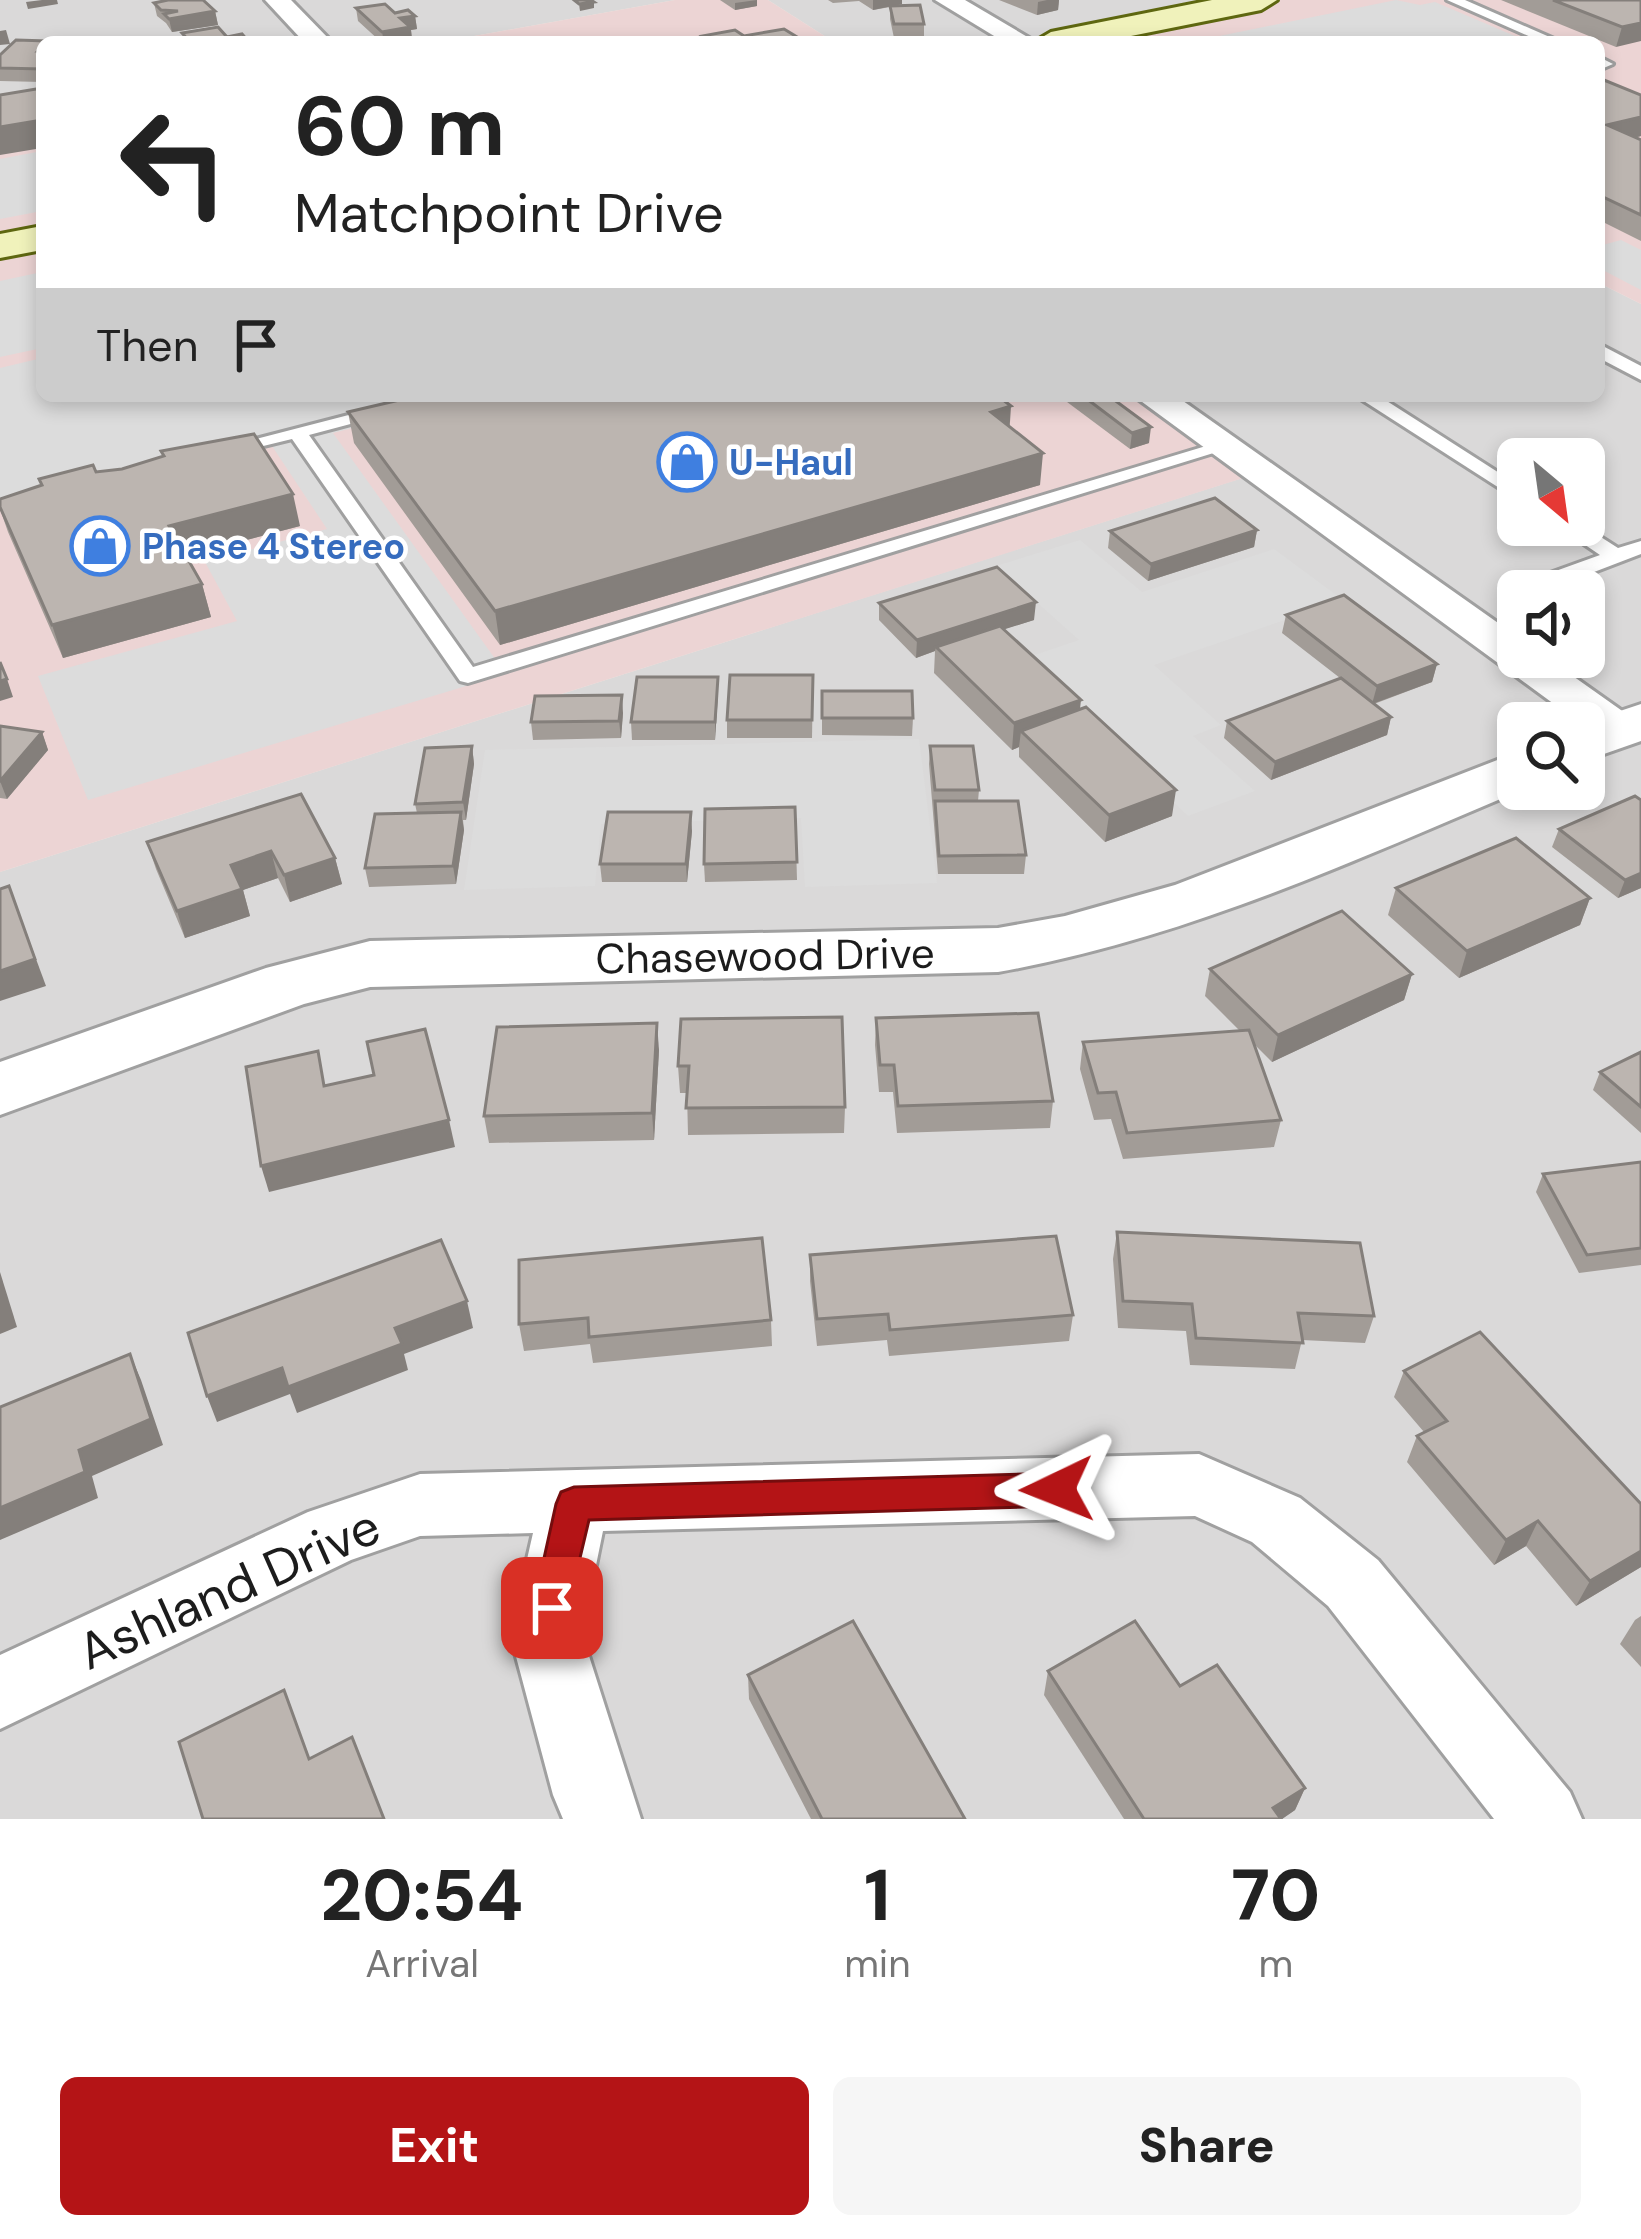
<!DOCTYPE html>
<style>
:root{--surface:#fff;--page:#f6f6f6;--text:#222;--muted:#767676;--accent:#b41416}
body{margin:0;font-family:"DM Sans",sans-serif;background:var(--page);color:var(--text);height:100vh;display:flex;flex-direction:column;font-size:45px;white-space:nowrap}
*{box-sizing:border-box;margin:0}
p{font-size:39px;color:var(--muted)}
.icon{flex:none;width:66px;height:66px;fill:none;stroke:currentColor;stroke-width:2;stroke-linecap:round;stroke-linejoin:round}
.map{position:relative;height:1819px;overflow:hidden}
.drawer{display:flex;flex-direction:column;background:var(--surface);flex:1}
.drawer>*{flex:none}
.guide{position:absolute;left:36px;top:36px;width:1569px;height:366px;border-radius:18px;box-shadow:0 6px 18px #0003;background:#fff;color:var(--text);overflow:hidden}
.needle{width:78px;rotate:151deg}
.fabs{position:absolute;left:1497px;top:438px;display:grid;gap:24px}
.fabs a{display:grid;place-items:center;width:108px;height:108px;border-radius:18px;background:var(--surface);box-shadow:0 6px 18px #0003;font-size:60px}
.pin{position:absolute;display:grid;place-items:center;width:102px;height:102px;color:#fff;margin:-51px;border-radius:24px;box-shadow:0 6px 18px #0006}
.me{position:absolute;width:132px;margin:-66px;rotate:268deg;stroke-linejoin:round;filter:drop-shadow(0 0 9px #0008)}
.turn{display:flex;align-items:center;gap:42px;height:252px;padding:0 60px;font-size:54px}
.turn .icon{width:156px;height:156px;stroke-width:2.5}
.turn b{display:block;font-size:84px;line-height:102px}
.then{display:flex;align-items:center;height:114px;padding:0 60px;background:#0003;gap:24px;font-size:45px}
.eta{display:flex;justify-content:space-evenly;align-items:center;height:204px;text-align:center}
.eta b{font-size:72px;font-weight:800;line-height:84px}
.button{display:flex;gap:24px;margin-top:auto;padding:24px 60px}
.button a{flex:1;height:138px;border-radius:18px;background:var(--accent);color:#fff;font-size:48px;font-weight:800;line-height:138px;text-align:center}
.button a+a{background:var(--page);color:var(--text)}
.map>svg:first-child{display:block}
.residential{fill:#dad9d9;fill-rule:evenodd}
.commercial{fill:#ecd4d4}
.parking{fill:#dcdcdc}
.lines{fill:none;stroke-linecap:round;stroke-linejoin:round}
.service-casing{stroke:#a0a0a0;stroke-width:6}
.minor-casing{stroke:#a0a0a0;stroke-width:6}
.tertiary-casing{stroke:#a0a0a0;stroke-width:6}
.secondary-casing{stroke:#5e6710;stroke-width:6}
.service{fill:#fff;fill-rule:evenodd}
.minor{fill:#fff;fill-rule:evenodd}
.tertiary{fill:#fff;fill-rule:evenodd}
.secondary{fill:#f0f2bb;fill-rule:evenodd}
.wall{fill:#a29c97}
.shaded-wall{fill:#847f7b}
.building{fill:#bcb5b0;stroke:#847f7b;stroke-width:3}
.route{fill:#b41416;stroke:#750d0e;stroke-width:3}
.labels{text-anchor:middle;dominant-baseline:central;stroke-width:9;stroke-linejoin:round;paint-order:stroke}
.far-shop-label{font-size:36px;font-weight:bold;fill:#366cbe;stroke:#fff;text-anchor:start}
.street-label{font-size:42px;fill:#1c1c1c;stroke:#fff}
.near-street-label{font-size:51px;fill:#1c1c1c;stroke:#fff}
</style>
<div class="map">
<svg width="1641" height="1819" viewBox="0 0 1641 1819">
<rect width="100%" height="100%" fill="#ede9e3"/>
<g class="residential">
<path d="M0,0h675l-234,42h-399v62l-42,6z"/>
<path d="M768,0h493l-210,42h-217z"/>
<path d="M1599,283l42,21v1515h-1641v-947l1258,-399 -106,-77h447zM1518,459h66v66h-66zM1518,591h66v66h-66zM1518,723h66v66h-66z"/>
</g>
<g class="commercial">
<path d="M675,0h93l66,42h-393z"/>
<path d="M1261,0h380v304l-42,-21v-241h-548z"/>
<path d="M42,104v292h1110l107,77 -1259,399v-762z"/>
</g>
<g class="parking">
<path d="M1396,0l24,5 15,-3 94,40h-339z"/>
<path d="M42,151v60l-42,8v-60z"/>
<path d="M1621,240l20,10v40l-42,-22v-22z"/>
<path d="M42,272v76l-42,9v-76z"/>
<path d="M42,358v38h437l-146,37 173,241 -418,126 -50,-124 199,-55 -32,-59 122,-33 -57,-86 -270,66v-141z"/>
<path d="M1080,540l62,52 132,-43 69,51 -189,65 67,60 -28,11 62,55 -67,25 -165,-157 56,-19 -83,-74z"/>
<path d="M919,739l18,144 -132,4 -4,-69 -200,6 -6,62 -131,4 21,-140z"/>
</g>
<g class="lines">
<g class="service-casing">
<g id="service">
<path d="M1447,0h18l96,42h-19z"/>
<path d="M1599,57l14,7 -14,6z"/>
<path d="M1599,344l42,22v14l-42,-22z"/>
<path d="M422,396h34l-147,39 164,232 743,-224h14l3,4 -765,236 -8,-2 -168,-242 -69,17 -10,-6z"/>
<path d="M1356,396h23l139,89v15z"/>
<path d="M1556,525h26l36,23 23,-7v13l-86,33h-16v-10l61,-22z"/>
</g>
</g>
<g class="minor-casing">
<g id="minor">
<path d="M265,0h26l41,42h-28z"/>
<path d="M935,0h30l71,42h-32z"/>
<path d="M1134,396h42l342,241v20h28l89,63 6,11 -6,9 -16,4 -16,-4z"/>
<path d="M1199,1454l101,44 78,62 192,232 12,27h-88l-166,-213 -76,-64 -57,-26 -592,15 -21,103 59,185h-78l-10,-24 -43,-161 23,-101 -113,3 -69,24 -351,169v-74l308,-143 112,-38z"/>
</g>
</g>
<g class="tertiary-casing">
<g id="tertiary">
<path d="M1641,704v37l-57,20v-38z"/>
<path d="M1518,752v37h6c-173,73 -340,150 -526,183l-628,15 -66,17 -304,111v-53l266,-94 104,-27 628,-13 67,-12 110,-31z"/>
</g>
</g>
<g class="secondary-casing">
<g id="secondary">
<path d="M1212,0h65l-16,10 -160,32h-67l17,-10z"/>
<path d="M42,226v24l-42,8v-24z"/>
</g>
</g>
<use href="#service" class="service"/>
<use href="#minor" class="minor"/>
<use href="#tertiary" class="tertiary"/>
<use href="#secondary" class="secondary"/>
</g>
<g class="wall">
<path d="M163,0h40l12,11 3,14 -46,7 -6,-9 -9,-7 -3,-13 10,-1z"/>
<path d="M720,0h37v6l-22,4z"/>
<path d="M828,0h74v4l-7,2 29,18v13l-30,1 -4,-19v-12l-17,3 -14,-9 -26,2z"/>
<path d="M999,0h60l-1,10 -21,5z"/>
<path d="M1501,0h140l-25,47z"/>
<path d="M356,8l59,8 2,13 -6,1 1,10 -31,2 -23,-21z"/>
<path d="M42,42v40l-42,-1v-26z"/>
<path d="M1599,78l42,17v41l-6,2 6,2v101l-42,-21z"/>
<path d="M387,396h611l12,31 30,58 -540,160 -146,-202 -6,-31 40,-10z"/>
<path d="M1059,396h50l40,47 -19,6z"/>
<path d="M161,451l139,75 -114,30 16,28 9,33 -148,41 -55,-126 -8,-23v-10l96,-27 26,-3 41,-12z"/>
<path d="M1257,530l-3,17 -106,34 -40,-33 2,-17z"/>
<path d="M879,603l155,17 -30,9 76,81 92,106 -67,26 -86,-85v-10l-7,3 -78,-77 1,-22 -19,7 -37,-38z"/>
<path d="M1286,615l151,49 -5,18 -58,22 17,13 -4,18 -116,45 -47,-42 3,-17 113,-43 -58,-45z"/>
<path d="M813,675l-1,63h-85v-18z"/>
<path d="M718,677l-3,63h-83l-1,-18z"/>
<path d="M822,691l91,27 -1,18 -90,-1z"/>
<path d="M623,713l-2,25 -88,2 -2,-18z"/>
<path d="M0,726l42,6 6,18 -41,49 -7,-1z"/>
<path d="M472,746l2,18 -8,56h-3l1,10 -8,54 -87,3 -4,-19 52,-55 -2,-9z"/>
<path d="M930,746l49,44 -1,11 48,54 -2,19h-86l-9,-110z"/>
<path d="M1641,800v88l-23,10 -66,-51 7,-18z"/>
<path d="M795,807l2,73 -92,2 -1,-18z"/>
<path d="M692,831l-5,51h-85l-2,-18z"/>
<path d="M147,842l188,16 7,26 -52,18 -12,-24 -35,12 7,26 -65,22 -29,-69z"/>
<path d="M1396,888l194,10 -10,27 -121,53 -71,-63z"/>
<path d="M1210,969l202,5 -8,26 -132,62 -18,-18 27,76 -7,27 -151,12 -12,-40 -17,1 -14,-51 3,-27 157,-11 -35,-35z"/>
<path d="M876,1018l177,83 -3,27 -153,5 -4,-41h-14l-4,-47z"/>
<path d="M681,1019l164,88 -1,26 -156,2 -1,-42h-7l-2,-27z"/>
<path d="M659,1050l-5,90 -165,3 -5,-27z"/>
<path d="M1641,1052v81l-48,-43 7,-18z"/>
<path d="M1641,1162v103l-62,8 -43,-81 7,-18z"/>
<path d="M1117,1232l257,84 -9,27 -63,-3 -7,29 -105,-4 -4,-34 -68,-3 -5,-69z"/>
<path d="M810,1255l263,60 -4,26 -180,15 -2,-16 -70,6 -7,-65z"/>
<path d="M519,1260l252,60 1,26 -179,17 -3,-19 -66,7 -5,-27z"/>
<path d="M1404,1371l237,133v63l-65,39 -50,-60 -32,19 -87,-103 10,-26 7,-4 -30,-35z"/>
<path d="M1641,1616v51l-21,-23 15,-24z"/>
<path d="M1048,1671l132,15 125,102 -10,22 -13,9h-158l-80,-124z"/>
<path d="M748,1675l217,144h-154l-62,-120z"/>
</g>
<g class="shaded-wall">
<path d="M42,0h15l1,4 -30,5 -2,-7z"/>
<path d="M757,0v6l-22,4v-7z"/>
<path d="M873,0h29v4l-29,6z"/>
<path d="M1047,0h12l-1,10 -21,5 1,-13z"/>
<path d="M594,2v6l-14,3 -1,-7z"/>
<path d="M215,11l3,14 -46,7 -3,-13z"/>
<path d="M415,16l2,13 -6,1 1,10 -28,2 -2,-10 18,-14z"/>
<path d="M1641,23v18l-25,6 6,-20z"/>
<path d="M6,30l4,14 -10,1v-14z"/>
<path d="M1641,117v19l-40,10 6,-21z"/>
<path d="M42,120v28l-42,7v-28z"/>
<path d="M1011,406l-2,31 -18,-25z"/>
<path d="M1151,427l-2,16 -19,6 2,-16z"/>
<path d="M1043,453l-3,32 -540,160 -5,-34z"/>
<path d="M293,494l7,32 -122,32 -9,-32z"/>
<path d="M1257,530l-3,17 -106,34 3,-17z"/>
<path d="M202,584l9,33 -148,41 -11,-33z"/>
<path d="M1036,602l-2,18 -95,30 -3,-3 -1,4 -19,7 1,-18z"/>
<path d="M1437,664l-5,18 -60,22 5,-18z"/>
<path d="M718,677v18l-3,45v-18z"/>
<path d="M7,679l6,18 -13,4v-20z"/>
<path d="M622,695l1,18 -2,25 -2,-17z"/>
<path d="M1081,700l-3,27 -57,4 -2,16 -7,3 2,-27z"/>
<path d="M1391,717l-4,18 -116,45 4,-18z"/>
<path d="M42,732l6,18 -41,49 -7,-18z"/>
<path d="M472,746l2,18 -8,56 -3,-18z"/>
<path d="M1176,790l-4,26 -67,26 4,-27z"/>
<path d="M461,812l3,18 -8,54 -3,-18z"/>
<path d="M691,812l1,19 -5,51 -1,-18z"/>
<path d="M271,851l7,27 -35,12 7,26 -65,22 -8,-27 54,-46z"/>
<path d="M335,858l7,26 -52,18 -6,-27z"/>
<path d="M1641,873v15l-23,10 7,-18z"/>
<path d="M9,886l37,100 -46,15v-30z"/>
<path d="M1590,898l-10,27 -121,53 8,-27z"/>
<path d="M1412,974l-8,26 -132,62 6,-27z"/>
<path d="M657,1023l2,27 -5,90 -2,-27z"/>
<path d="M449,1120l6,27 -186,45 -8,-26z"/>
<path d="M0,1272l17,55 -17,7z"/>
<path d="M467,1301l6,27 -69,26 4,16 -111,43 -7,-19 -73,28 -10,-26z"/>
<path d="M130,1354l11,26 22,65 -71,31 6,22 -98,42v-32l79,-58z"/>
<path d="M1538,1521l-12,25 -32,19 12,-25z"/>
<path d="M1641,1551v16l-65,39 14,-25z"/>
<path d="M1305,1788l-10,22 -13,9 -9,-11z"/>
</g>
<g class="building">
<path d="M168,0h35l12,11 -46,8 -5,-5 14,-3 -17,-1 -7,-7z"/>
<path d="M574,0h17l3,2 -15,2z"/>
<path d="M1553,0h88v23l-19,4z"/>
<path d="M385,4l10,9 13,-3 7,6 -15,2 10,9 -28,5 -26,-24z"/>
<path d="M920,5l4,19h-30l-4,-18z"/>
<path d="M218,27l9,10 15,-3 7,8h-59l-8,-9z"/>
<path d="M784,29l18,11 -11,2h-81l-8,-6 33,-6 9,6z"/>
<path d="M16,40l32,1 -6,1v5l-4,4h4v18l-42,-1v-13z"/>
<path d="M1599,78l42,17v22l-34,8 34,15v75l-42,-20z"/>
<path d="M42,88v32l-42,7v-32z"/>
<path d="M391,396h607l13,10 -20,6 52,41 -548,158 -147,-199 47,-11z"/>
<path d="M1083,396h26l42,31 -19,6z"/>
<path d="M254,434l39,60 -124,32 33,58 -150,41 -52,-118v-8l42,-14 -3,-6 54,-14 3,7 26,-3 42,-13 -3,-5z"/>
<path d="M1215,498l42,32 -106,34 -41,-33z"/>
<path d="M997,567l39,35 -119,38 -38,-37z"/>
<path d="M1344,595l93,69 -60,22 -91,-71z"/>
<path d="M1000,626l81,74 -67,23 -78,-76z"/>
<path d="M0,662l7,17 -7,2z"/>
<path d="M730,675h83l-1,45h-85z"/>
<path d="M637,677h81l-3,45h-84z"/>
<path d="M1341,678l50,39 -116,45 -48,-41z"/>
<path d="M822,691h90l1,27h-91z"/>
<path d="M622,695l-3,26 -88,1 4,-26z"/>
<path d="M1086,707l90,83 -67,25 -88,-84z"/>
<path d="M0,726l42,6 -42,49z"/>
<path d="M472,746l-9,56 -48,2 10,-56z"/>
<path d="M930,746h43l6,44h-44z"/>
<path d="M301,794l34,64 -51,17 -13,-24 -40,14 11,24 -65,22 -30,-69z"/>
<path d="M1635,796l6,4v73l-16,7 -66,-51z"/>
<path d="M935,801h83l8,54 -87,1z"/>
<path d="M795,807l2,55 -93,2 1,-55z"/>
<path d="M461,812l-8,54 -88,2 10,-54z"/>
<path d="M608,812h83l-5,52h-86z"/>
<path d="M1516,838l74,60 -123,53 -71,-63z"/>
<path d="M9,886l26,73 -35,12v-82z"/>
<path d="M1342,911l70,63 -134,61 -68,-66z"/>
<path d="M1038,1013l15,88 -155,5 -4,-41h-14l-4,-47z"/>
<path d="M842,1017l3,90 -159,1 3,-42h-11l3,-47z"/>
<path d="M657,1023l-5,90 -168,3 13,-89z"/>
<path d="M425,1029l24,91 -188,46 -15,-99 72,-16 6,35 50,-11 -7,-33z"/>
<path d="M1249,1030l32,90 -154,13 -11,-41 -18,1 -15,-51z"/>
<path d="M1641,1052v55l-41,-35z"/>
<path d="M1641,1162v86l-54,7 -44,-81z"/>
<path d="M1117,1232l243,11 14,73 -76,-3 5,30 -107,-5 -4,-34 -69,-3z"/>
<path d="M1056,1236l17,79 -183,15 -2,-16 -71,5 -7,-64z"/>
<path d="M762,1238l9,82 -182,17 -1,-19 -69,6v-64z"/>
<path d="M441,1240l26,61 -72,27 7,16 -114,43 -6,-19 -75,28 -19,-63z"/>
<path d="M1480,1332l161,172v47l-51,30 -52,-60 -32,19 -89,-104 30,-15 -43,-50z"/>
<path d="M130,1354l21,65 -72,31 6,22 -85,36v-101z"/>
<path d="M853,1621l112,198h-143l-74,-144z"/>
<path d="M1135,1621l45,65 37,-21 88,123 -32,20 8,11h-137l-96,-148z"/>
<path d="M284,1690l25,69 43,-22 32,82h-181l-24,-77z"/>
</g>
<path class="route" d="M1057,1473l13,5 5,11 -5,12 -13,5 -468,14 -24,101 -13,5 -13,-5 -6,-13 23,-104 5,-12 13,-5z"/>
<defs>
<g id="shop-ring" transform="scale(3)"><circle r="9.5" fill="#fff" stroke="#3f7fe0" stroke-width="1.5"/><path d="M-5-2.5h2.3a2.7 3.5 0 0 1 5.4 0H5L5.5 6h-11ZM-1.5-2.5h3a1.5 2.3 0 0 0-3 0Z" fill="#3f7fe0"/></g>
</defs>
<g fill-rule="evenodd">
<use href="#shop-ring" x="687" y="462"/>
<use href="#shop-ring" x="100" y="546"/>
</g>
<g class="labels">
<g class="far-shop-label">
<text x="729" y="462">U-Haul</text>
<text x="142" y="546">Phase 4 Stereo</text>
</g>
<g class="street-label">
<text transform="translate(765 956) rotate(-1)">Chasewood Drive</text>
</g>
<g class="near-street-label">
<text transform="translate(229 1589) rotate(-24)">Ashland Drive</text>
</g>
</g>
</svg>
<div class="fabs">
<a><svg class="needle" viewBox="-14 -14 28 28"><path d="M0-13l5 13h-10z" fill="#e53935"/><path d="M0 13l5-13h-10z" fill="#767676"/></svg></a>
<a><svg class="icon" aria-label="sound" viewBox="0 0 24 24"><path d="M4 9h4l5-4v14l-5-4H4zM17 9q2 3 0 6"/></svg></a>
<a><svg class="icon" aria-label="search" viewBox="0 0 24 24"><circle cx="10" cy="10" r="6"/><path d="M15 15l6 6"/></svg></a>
</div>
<div class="pin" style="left:552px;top:1608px;background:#d93025"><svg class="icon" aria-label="arrive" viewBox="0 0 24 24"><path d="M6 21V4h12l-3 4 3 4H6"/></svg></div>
<svg class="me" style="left:1057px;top:1489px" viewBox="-20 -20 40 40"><path d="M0-17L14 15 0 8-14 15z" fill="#b41416" stroke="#fff" stroke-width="4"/></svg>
<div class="guide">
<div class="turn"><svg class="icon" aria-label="left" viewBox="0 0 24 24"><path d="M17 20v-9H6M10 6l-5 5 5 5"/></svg><div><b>60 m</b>Matchpoint Drive</div></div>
<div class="then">Then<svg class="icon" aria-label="arrive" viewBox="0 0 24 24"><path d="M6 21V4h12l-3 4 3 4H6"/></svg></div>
</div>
</div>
<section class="drawer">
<div class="eta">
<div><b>20:54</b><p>Arrival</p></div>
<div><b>1</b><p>min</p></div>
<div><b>70</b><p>m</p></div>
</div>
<div class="button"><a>Exit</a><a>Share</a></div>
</section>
